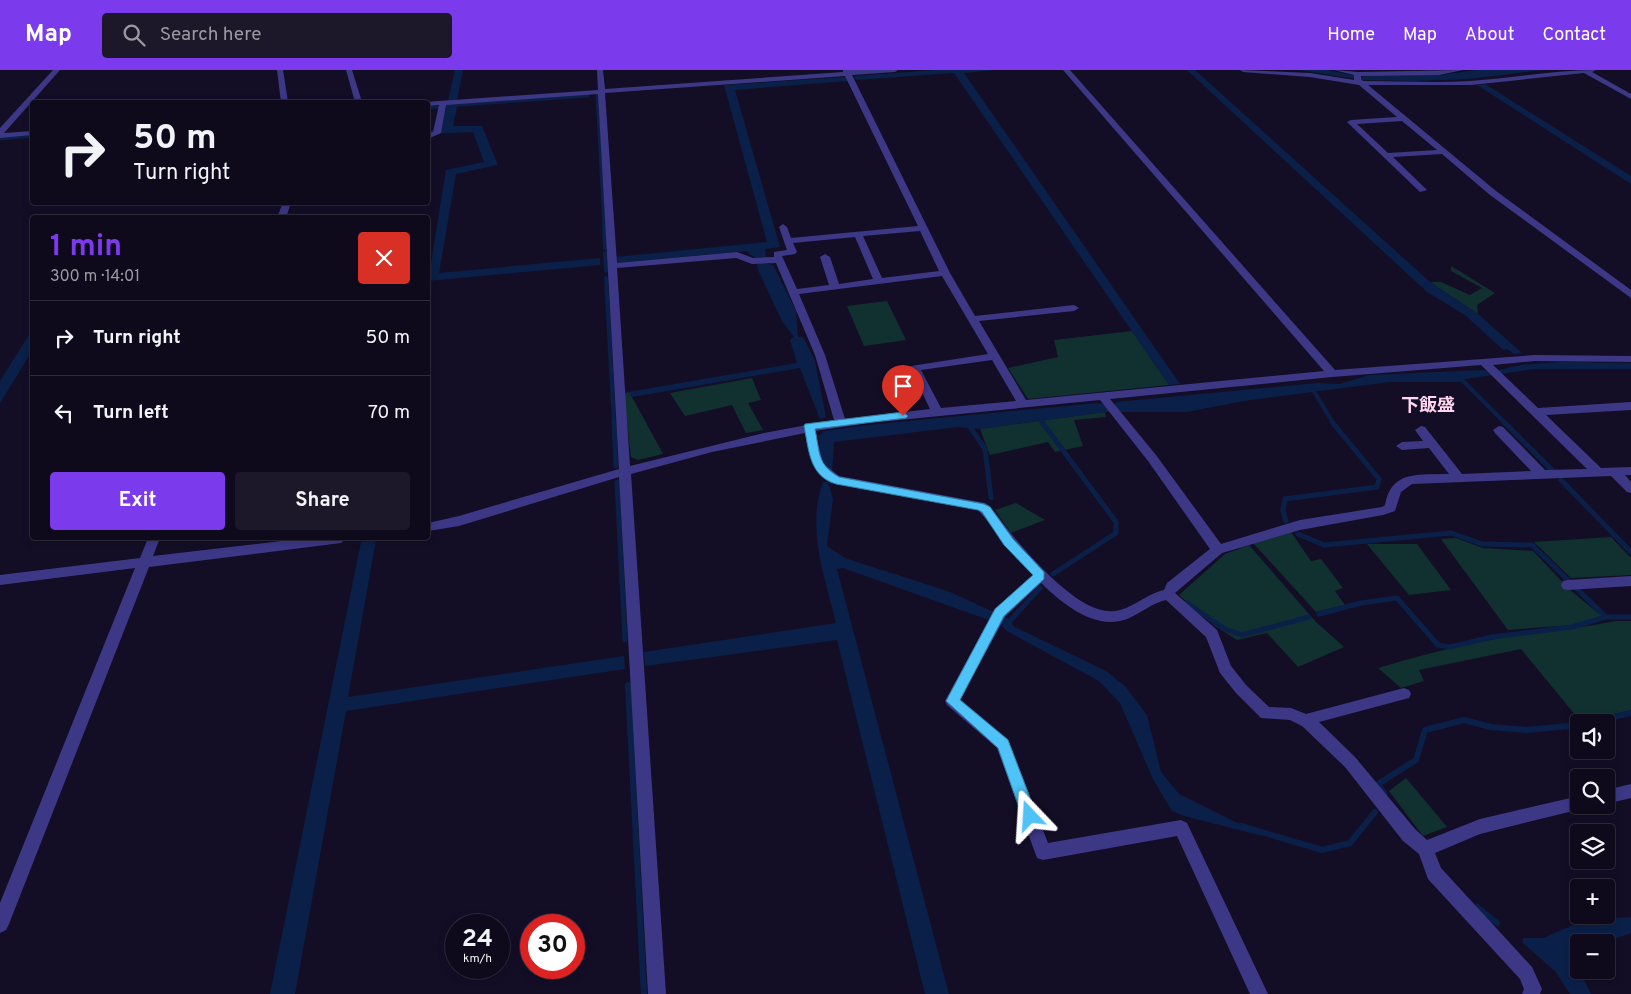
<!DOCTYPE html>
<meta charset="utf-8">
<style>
:root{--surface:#0e0a1c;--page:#1c1829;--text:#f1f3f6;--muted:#9b9aa3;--line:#2e2b3b;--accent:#7c3aed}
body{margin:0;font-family:Overpass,"Noto Sans JP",sans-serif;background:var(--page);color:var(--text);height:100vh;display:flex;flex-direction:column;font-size:19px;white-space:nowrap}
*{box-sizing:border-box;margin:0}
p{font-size:16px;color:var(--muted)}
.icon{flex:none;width:28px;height:28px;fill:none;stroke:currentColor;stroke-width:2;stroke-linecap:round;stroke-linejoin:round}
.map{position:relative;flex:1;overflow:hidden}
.sheet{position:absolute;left:30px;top:145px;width:400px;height:325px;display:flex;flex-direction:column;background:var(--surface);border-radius:5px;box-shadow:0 2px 8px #0003,0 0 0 1px var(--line)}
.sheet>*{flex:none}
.guide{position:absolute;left:30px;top:30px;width:400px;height:105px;border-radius:5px;box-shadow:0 2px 8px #0003,0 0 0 1px var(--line);background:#0e0a1c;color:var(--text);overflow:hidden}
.fabs{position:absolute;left:1570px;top:644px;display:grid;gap:10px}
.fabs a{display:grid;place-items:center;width:45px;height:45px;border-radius:5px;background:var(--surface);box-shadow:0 2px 8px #0003,0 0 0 1px var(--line);font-size:25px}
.speed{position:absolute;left:445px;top:844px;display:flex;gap:10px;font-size:25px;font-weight:700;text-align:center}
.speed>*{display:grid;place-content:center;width:65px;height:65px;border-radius:50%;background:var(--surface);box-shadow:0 2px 8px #0003,0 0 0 1px var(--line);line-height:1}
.speed small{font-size:12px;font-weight:400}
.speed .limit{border:8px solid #d22;background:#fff;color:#111}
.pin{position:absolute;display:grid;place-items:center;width:42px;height:42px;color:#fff;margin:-51px -21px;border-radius:50% 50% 50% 0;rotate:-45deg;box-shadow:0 0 5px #0007}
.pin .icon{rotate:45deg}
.me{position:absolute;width:55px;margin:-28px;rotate:340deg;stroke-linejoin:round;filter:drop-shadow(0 0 4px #0008)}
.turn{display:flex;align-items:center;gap:18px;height:105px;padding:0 20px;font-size:22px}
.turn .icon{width:65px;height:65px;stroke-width:2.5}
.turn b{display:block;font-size:35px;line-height:42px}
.round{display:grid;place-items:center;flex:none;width:52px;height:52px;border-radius:5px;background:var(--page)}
.headline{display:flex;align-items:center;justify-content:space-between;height:85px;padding:0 20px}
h1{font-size:30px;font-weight:700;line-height:38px;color:var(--accent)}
.button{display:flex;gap:10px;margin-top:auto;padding:10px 20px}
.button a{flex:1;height:58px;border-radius:5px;background:var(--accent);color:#fff;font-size:20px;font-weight:700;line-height:58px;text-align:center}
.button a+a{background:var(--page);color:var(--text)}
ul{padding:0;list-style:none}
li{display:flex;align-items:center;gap:15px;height:75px;padding:0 20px;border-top:1px solid var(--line)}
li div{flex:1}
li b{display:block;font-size:19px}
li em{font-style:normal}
header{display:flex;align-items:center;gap:30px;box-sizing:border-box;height:70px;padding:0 25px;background:var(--accent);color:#fff}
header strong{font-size:24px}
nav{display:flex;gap:28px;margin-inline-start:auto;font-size:18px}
.search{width:350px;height:45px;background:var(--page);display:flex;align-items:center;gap:12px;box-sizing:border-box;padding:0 18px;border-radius:5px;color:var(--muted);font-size:19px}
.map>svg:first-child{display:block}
.green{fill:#113030}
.water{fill:#0b2048}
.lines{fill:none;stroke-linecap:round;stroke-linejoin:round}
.stream-far3{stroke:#0b2048;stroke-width:3}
.stream-far2{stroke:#0b2048;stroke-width:4}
.stream-far1{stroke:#0b2048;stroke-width:5}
.stream{stroke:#0b2048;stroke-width:6}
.minor{fill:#3d3886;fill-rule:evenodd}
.route{fill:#4fc3f7;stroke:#337fa1}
.labels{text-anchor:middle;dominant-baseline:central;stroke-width:4;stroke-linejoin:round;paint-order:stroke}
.neighbourhood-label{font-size:18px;font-weight:bold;fill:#ffd5ee;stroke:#130e26}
</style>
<header>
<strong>Map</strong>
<div class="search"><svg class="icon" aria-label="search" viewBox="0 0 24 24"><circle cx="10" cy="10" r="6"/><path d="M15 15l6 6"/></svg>Search here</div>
<nav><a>Home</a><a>Map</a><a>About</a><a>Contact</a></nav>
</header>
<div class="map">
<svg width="1631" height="924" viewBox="0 0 1631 924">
<rect width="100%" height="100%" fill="#130e26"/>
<g class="green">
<path d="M1451,196l44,27 -18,12 1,9 -48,-32h11l29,13 12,-7 -31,-17z"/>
<path d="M887,231l19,39 -42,6 -17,-40z"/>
<path d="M1132,261l37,54 -141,14 -20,-31 50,-11 -4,-17z"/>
<path d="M752,308l9,22 -13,3 15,27 -17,3 -14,-28 -47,11 -15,-23z"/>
<path d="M628,322l4,5 31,57 -25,6 -7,-3 -7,-63z"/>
<path d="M1105,342l1,5 -32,3 9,26 -28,6 -7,-10 -58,13 -10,-26z"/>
<path d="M1016,433l29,17 -34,13 -16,-23z"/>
<path d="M1291,462l20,29 10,-2 22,29 -8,3 10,14 -29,7 -63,-69z"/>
<path d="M1611,467l20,21v17l-60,3 -37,-36z"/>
<path d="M1456,468l27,10 50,3 37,39 32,26 -30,9 -64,5 -67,-91z"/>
<path d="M1367,474h50l34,46 -42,5z"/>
<path d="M1249,475l67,77 28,25 -46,20 -31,-34 -30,7 -22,-14 -36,-31 46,-41z"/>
<path d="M1615,551h16v89l-50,12 -60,-73 -102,21 5,11 -23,7 -23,-20c37,-11 74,-21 112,-28 41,-8 84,-10 125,-19z"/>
<path d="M1406,708l41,49 -24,9 -34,-45z"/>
</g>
<g class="water">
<path d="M455,0h8l-6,30 -9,1z"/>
<path d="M934,0h61l-31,3 216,311 -11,1 -215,-312 -98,7 -2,-4z"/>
<path d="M1187,0h8l235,212 48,32 44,39 -8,1 -7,-5 -4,1 -38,-35 -38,-23z"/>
<path d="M1299,0h28l35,7 11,-3 69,1 34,-5h67l-74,9 -54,2 -52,-1z"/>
<path d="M846,7l2,4 -113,9 45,157 -15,2 1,9 -9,1 -11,-8 -131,12 1,-6 151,-15 -43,-157z"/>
<path d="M1485,14l146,92v8l-154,-99z"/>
<path d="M446,37h11l-4,19h29l16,39 -42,9 -17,99 161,-15v7l-172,16 18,-111 38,-8 -11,-30 -45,2v-3l13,-3z"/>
<path d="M763,193l10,2 23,46 2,26h5l12,24 11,56 -6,2 -20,-51 -168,29 -4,-5 169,-29 -7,-23 4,-3 -12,-16 -24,-51 -1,-6z"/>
<path d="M32,260v21l-32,52v-22z"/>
<path d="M1558,292l73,1v6h-97l-69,10 -1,3h-75l-145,19 -57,11h-82l-125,17 -22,-2 -124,15 -2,29c-12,-8 -12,-20 -13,-35l5,-5 43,-6 231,-22 16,2 2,-3 202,-19 21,1 31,-9 113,-5 6,2 32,-7z"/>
<path d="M823,412h5l5,17 -6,47 18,12 105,34 59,27 4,7 93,45 19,15 22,29 14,57 18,22 84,42 -79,-20 -12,-5 -19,-32 -33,-76 -21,-22 -92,-50 -7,-7 -157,-56 -6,1 112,425h-24l-88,-354 -192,26 -1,-14 192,-29c-11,-46 -30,-94 -13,-141z"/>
<path d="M376,470l-28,157 276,-41 1,13 -279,42 -51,283h-25l91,-452z"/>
<path d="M1631,847v16l-25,9h-27v11l-7,3 19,38h-21l-15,-23 -32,-28v-5h20l42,-18z"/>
</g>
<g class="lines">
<g class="stream-far3">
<path d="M597,25l7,130"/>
<path d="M445,36l143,-10"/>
<path d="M428,38l10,-1"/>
<path d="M0,69l32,-3"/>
</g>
<g class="stream-far2">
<path d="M604,154l1,24"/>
<path d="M605,183l1,18"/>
<path d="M606,208l8,145"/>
<path d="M1459,307l46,46"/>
<path d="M1312,318l21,35"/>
<path d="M1037,345l6,8"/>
</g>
<g class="stream-far1">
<path d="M614,352l2,44"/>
<path d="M1042,352l74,100v11l-63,41"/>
<path d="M1504,352l48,48"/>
<path d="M968,354l17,25 6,49"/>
<path d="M1561,410l70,72"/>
<path d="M617,412l8,158"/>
<path d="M1286,451l-3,-11 2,-11 92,-12 2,-8 -47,-57"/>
<path d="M1298,464l26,11 127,-12 31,11 50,1 74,72h25"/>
<path d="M1187,533l38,26 17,6 67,-18"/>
<path d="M1319,544l42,-11 36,-5 41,47 12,2 42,-10 80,-10 34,-10"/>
<path d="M1007,554l33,-36"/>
</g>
<g class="stream">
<path d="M628,615l16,309"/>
<path d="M1592,652l39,-9"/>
<path d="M1384,723l-6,-9 38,-24 9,-30 39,-10 27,7 36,3 52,-5"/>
<path d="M1241,756l81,24 28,-7 25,-31"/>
<path d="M1477,837l20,16"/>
</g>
<g class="minor">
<path d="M53,0h7l-56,63 28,-2v4l-32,3v-10z"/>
<path d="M277,0h6l5,32h-7z"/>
<path d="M346,0h6l10,32h-7z"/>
<path d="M597,0h6l2,19 238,-17v-2h55l-3,2 -43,3 98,198 25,43 99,-11 5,3 -5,3 -95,10 47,79 298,-29 -261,-301h7l265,300 200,-15 96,1v6l-96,-1 -42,4 45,43 93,-6v8l-85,5 55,53 30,-1v8h-6l6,7v11l-4,-1 -16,-16 -199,8 -11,8 -6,19 -12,4 -83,15 -78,23 -47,40 42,37 14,36 15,19 23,22 22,1 15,6 98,-26 5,2 2,4 -2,4 -90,24 36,35 60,72 12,11 53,-21 99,-23v9h7l-1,3 -105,26 -45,19 6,15 91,99 10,22 -2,5h-18l2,-5 -4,-10 -92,-100 -9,-25 -16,-13 -58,-74 -43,-41 -12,-6 -29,-2 -25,-25 -16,-20 -14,-36 -40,-37c-14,3 -26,14 -39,19 -32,12 -64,-15 -86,-36l-36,34 -45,82 48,40 40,104 133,-23 6,3 81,171h-18l-73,-158 -134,24 -6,-2 -40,-110 -50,-43 -2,-4 50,-92 38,-34 -55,-65 -146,-27c-20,-13 -23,-28 -27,-50l-93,19 -81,22 35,520h-18l-29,-517 -160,49 -31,5v-8l31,-7 160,-47 -21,-375 -152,11 -5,28 -13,6v-5l5,-2 6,-27 -11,1v-4h-3l173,-12zM845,6l73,150 -127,12 -4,-11 -4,-3 -4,3 8,23 -13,2v5l-21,1 -16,-6 -120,11 -12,-170zM920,161l19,40 -57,7 -19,-42zM855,167l18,42 -34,5 -9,-27 -5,-3 -5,3 9,28 -32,4 -15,-33 13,-2 2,-2 -4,-9zM736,188l16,6 24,-1 39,92 19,65 -70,13 -134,33 -13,-198zM942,206l46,78 -77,12 -1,2 20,41 -85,10 -20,-64 -26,-61zM992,290l24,41 -75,7 -20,-38zM1481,295l106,104 -42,1 -42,-43 -4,-1 -6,4 2,3 36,38 -69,3 -37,-47 -4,-1 -6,4 8,11 -21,1 -6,4 6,4 27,-2 20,26c-28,1 -58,-5 -64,31l-3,2 -82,13 -79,24 -65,-89 -46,-56 222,-22zM1100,330l48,61 62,88 -43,34 -3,7c-18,4 -32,19 -49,21 -40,6 -103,-75 -125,-105l-5,-3 -146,-27 -16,-13 -8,-32 54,-8z"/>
<path d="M1240,0l70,3 44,7v-5l-20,-5 24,2 105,-2 -24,5 -78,1v3l2,2c36,0 72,2 107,0 43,-3 84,-11 126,-11l-4,2 39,22v5l-47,-26 -113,12h-103l128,106 135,99v8l-141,-103 -48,-41 -49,3 34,33 -7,2 -73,-70 4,-2 46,-3 -38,-32 -49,-8 -67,-5zM1402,51l35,29 -49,3 -31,-29z"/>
<path d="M283,132h8l-5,16h-9z"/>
<path d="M148,468h12l-7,18 154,-18h40l-6,5 -192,24 -140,357 -3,6 -6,3v-30l135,-335 -135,17v-10l140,-17z"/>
<path d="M1631,506v10l-63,4 -5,-1 -2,-4 2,-4 5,-1z"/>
<path d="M1631,714v14l-25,6v-14z"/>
</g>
</g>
<path class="route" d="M903,342l5,4 -2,2 -91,11c5,24 2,35 24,48l145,27 6,3 23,32 31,33v7l-40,37 -44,84 48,40 29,76 -2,5 -5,2 -6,-2 -2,-5 -24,-68 -52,-47 49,-92 38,-34 -29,-30 -22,-33 -4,-2 -142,-26c-27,-8 -27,-34 -32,-58l1,-2z"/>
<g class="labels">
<g class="neighbourhood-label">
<text x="1428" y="336">下飯盛</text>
</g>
</g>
</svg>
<div class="fabs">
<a><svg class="icon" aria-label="sound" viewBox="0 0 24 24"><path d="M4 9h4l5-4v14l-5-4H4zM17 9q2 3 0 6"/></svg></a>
<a><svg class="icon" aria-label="search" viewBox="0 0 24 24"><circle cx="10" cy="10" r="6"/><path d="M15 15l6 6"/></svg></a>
<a><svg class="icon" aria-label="layers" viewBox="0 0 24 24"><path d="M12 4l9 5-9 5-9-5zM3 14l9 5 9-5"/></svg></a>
<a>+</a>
<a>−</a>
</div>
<div class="speed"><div>24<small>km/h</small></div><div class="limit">30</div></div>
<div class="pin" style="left:903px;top:346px;background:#d93025"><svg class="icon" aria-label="arrive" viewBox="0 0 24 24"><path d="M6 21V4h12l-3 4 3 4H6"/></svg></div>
<svg class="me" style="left:1030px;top:746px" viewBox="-20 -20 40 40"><path d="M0-17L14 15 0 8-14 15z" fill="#4fc3f7" stroke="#fff" stroke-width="4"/></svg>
<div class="guide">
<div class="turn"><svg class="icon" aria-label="right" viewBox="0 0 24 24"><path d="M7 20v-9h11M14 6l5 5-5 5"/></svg><div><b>50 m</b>Turn right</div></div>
</div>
<section class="sheet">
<div class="headline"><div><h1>1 min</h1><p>300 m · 14:01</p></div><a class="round" style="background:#d93025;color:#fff"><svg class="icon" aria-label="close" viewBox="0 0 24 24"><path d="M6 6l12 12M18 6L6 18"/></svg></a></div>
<ul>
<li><svg class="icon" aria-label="right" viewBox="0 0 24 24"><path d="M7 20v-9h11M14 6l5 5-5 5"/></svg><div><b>Turn right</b></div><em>50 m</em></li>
<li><svg class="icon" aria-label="left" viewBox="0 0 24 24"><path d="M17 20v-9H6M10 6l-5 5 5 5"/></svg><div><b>Turn left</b></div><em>70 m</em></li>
</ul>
<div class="button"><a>Exit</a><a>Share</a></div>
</section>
</div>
